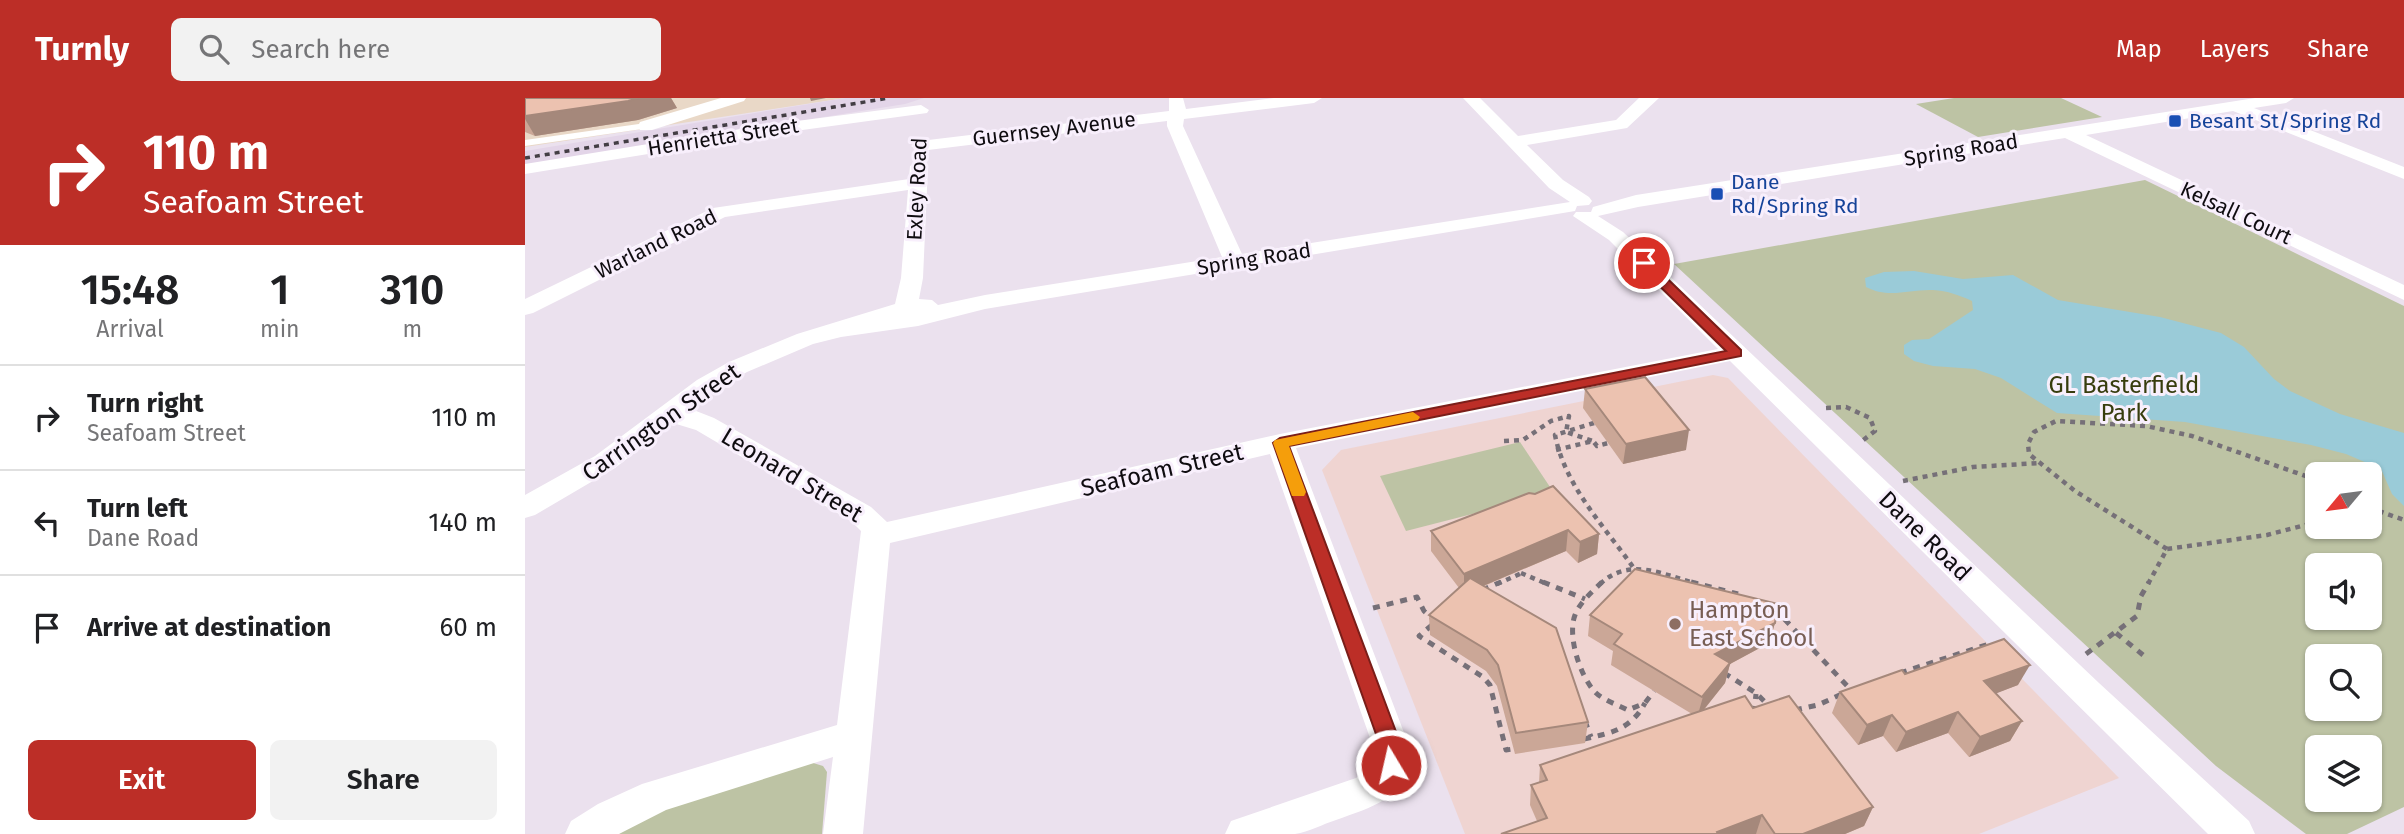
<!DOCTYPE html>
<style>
:root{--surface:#fff;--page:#f2f2f2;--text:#202124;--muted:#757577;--line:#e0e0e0;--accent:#bc2e27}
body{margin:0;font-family:"Fira Sans",sans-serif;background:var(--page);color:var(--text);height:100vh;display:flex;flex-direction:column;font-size:26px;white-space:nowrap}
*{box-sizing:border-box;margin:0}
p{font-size:23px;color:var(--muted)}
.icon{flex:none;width:38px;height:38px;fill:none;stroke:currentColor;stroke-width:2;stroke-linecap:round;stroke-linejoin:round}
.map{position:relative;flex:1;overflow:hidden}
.side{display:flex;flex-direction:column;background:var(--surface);width:525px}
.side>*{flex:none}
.banner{background:#bc2e27;color:#fff;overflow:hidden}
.needle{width:46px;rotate:241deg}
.tools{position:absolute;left:1780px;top:364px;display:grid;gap:14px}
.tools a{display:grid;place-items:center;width:77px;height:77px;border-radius:10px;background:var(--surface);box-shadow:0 2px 5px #0004;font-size:35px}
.pin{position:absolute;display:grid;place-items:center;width:60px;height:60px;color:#fff;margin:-30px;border:4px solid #fff;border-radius:50%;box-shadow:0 2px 7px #0007}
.me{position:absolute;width:77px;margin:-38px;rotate:351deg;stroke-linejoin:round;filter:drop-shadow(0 0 5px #0008)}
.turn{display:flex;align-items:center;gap:24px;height:147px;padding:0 28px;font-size:32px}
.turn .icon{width:91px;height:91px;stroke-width:2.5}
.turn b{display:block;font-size:49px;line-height:60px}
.eta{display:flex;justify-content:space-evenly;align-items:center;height:119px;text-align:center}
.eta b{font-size:42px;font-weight:600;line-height:49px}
.primary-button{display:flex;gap:14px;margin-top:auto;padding:14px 28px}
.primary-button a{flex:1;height:80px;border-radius:10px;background:var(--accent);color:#fff;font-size:28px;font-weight:600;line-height:80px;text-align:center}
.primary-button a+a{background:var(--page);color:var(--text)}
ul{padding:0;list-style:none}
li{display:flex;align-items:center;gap:21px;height:105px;padding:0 28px;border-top:2px solid var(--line)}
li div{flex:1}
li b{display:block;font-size:26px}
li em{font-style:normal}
header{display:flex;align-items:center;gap:42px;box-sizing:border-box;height:98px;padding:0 35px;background:var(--accent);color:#fff}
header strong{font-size:33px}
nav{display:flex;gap:38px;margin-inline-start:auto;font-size:24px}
.search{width:490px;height:63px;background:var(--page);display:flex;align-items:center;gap:18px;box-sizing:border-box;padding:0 24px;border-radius:10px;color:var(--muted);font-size:26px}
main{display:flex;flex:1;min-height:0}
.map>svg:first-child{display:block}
.commercial{fill:#e9d8c7}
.built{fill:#e3d5e8}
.education{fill:#efd4d1}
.green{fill:#bdc3a4;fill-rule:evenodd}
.water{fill:#9acbd8}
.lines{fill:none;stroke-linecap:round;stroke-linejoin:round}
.path-far1{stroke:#767078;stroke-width:4.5;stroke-dasharray:5 5;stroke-linecap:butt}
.path{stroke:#767078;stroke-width:5;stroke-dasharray:7 7;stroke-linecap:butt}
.lane{fill:#fff;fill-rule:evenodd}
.street{fill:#fff;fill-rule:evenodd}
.rail{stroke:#433e44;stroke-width:3.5;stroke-dasharray:5 5;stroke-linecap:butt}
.wall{fill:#cba797}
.shaded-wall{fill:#a5887b}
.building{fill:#ecc2b0;stroke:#a5887b;stroke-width:2}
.route{fill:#bc2e27;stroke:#7a1e19;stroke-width:2}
.slow{fill:#f59e0b}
.transit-dot{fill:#1a4fb4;stroke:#f8effc;stroke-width:2.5}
.education-dot{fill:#8d6e63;stroke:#f8effc;stroke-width:2.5}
.labels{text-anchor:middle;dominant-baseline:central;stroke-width:6;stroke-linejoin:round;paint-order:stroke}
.far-transit-label{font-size:21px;fill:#164399;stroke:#f8effc;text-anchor:start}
.far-street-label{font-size:21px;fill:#0f0c10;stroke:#f8effc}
.park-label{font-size:24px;fill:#373d0d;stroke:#f8effc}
.street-label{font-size:24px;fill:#0f0c10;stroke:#f8effc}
.education-label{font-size:24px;fill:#785e54;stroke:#f8effc;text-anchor:start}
</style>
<header>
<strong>Turnly</strong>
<div class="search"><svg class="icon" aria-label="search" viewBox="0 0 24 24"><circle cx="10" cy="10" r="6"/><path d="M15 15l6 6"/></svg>Search here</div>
<nav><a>Map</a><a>Layers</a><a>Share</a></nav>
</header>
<main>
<section class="side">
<div class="banner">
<div class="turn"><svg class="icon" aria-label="right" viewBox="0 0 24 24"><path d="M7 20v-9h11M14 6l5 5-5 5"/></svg><div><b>110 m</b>Seafoam Street</div></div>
</div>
<div class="eta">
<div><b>15:48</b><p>Arrival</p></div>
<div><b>1</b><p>min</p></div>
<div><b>310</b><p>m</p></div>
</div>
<ul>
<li><svg class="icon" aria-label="right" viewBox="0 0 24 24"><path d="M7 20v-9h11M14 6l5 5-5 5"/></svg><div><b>Turn right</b><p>Seafoam Street</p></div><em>110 m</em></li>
<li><svg class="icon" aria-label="left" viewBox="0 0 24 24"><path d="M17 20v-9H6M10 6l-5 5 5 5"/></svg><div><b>Turn left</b><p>Dane Road</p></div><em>140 m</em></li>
<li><svg class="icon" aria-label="arrive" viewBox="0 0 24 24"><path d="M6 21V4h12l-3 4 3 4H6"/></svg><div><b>Arrive at destination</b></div><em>60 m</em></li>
</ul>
<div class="primary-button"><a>Exit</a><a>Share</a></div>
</section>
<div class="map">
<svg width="1879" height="736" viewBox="0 0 1879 736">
<rect width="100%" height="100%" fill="#ebe1ee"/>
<path class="commercial" d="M42,0h278l-320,49v-37z"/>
<path class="built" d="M320,0h79l-19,6 -380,61v-14z"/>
<path class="education" d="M1188,277l15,3 391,400 -140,56h-514l-143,-364 19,-20z"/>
<g class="green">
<path d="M1429,0h107l41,19 -124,20 -62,-33z"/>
<path d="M1620,82l259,126v501l-57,27h-41l-90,-68 -542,-502zM1792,376h52v53h-52zM1792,467h52v53h-52zM1792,558h52v53h-52zM1792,649h52v53h-52z"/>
<path d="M995,344l34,51 -148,38 -26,-55z"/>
<path d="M285,664l13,4 4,6 -5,62h-217l33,-19z"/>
</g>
<path class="water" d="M1389,173l49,8 50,-4 45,25 102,17 61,16 23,14 30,32 16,12 50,23 64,19v73l-12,-12 -11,-25 -35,-15 -35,-9 -126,-23 -128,-9 -56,-35 -26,-9 -42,-3 -19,-5 -10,-7v-9l8,-5 17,-1 44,-29 -1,-9c-13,-6 -24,-10 -39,-11 -24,-1 -44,9 -67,-3l-1,-9 19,-6z"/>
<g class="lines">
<g class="path-far1">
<path d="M1301,310l20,-1 24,11 5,13 -13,10"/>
<path d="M1069,325l-39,12c10,51 49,91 78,132"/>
<path d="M979,343l19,-1 28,-19 18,-5 -3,16 27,9"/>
<path d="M1031,352l37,-9 4,5 11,-3"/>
<path d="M1378,383l70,-14 67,-4"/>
<path d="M1844,413l7,-1 28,10"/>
<path d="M1642,451l-92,-58 -46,-37 -1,-10 6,-12 22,-11 90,5 46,10 125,44"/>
<path d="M996,475l26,11"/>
<path d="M972,486l25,-11"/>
<path d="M1075,486c30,-28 63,-9 98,0"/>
<path d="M1623,486l19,-35 100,-14 50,-13"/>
</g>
<g class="path">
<path d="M1018,484l42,17"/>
<path d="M1077,484c-10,10 -22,20 -27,33 -8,21 5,61 20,77 8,8 23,13 33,18l17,-7 9,-12"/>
<path d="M1166,484l47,12"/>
<path d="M957,492l19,-8"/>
<path d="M848,510l44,-11 7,14 9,8"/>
<path d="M1250,511l76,81"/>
<path d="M907,527l-13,11 64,41 7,8 16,65 7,-1"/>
<path d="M1591,535l27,22"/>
<path d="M1561,556l51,-38 4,-20 8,-14"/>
<path d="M1199,575l32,20 14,14"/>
<path d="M1375,575l92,-30"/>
<path d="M1270,612l23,-5 24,-11"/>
<path d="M1229,615l2,-19"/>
<path d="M1060,623l6,16"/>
<path d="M1059,641c28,-6 47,-10 61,-36"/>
</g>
<path class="lane" d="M121,25l3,1v4l-124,18v-6z"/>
<g class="street">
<path d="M196,0h25l-2,3 -92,29h-12l-2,-4 2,-4z"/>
<path d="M644,0h14l3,11 88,-11h48l-8,5 -130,16 -1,7 59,128 328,-52 -21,-14 -86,-90h17l38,38 98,-16 23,-22h20l-32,30 -100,17 36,35 26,17 3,4 -3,4 -12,1 -2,5 -590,98 -67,17 -77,11 -28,7 -66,28 -32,18 -24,19 23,9 157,89 16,15 393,-88 438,-85 -109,-109 -36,-24 3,-4h15l2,-5 43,-12 619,-97h39l-8,5 -32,5 150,59v12l-171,-68 -147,24 318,150v15l-339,-162 -427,69 -40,9 25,16 476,451 150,138 6,13h-47l-478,-473 -434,87 110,290c13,56 -28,67 -70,82 -13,4 -27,12 -41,14 -22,0 -47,0 -70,0l6,-13 125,-43c17,-11 17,-21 14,-40l-100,-284 -380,89 -27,291h-40l10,-77 -167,53 -47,24h-54l6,-13 27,-17 44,-20 195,-59 24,-194 -10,-10 -155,-91 -23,-7 -58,45 -80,47 -10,3v-23l70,-39 102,-76 32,-18 68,-28 98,-30 6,-26 7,-88 -183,27 -192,96 -8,2v-16l188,-91 196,-29 1,-13 9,-5 9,5 -5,112 -4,21 13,1 6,5 47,-10 237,-38 -55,-131v-5l-247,30 -9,-5 9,-5 249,-30z"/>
<path d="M396,7l8,5 -2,3 -168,23 -234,38v-10l234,-38z"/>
</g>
<path class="rail" d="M0,60l364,-60"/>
</g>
<g class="wall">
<path d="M0,0h146l6,10 -39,12 -103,16 -10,-4z"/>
<path d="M1060,291l101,61 -63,14 -40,-56z"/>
<path d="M1004,395l70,41 -2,20 -19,9 -12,-12 -82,35 104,136 -3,21 -70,11 -18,-68 -11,-15 -56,-36 -1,-20 30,-27 -28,-37v-20z"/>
<path d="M1065,517l185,8 -6,20 -39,21 -5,19 -22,28 50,-3 120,99 -9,19 -19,8h-344l36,-13 -7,-16 1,-20 8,-2 1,-18 152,-51 -81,-49 2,-14 -25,-15z"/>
<path d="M1380,576l113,11 -22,8 26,28 -12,20 -41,16 -21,-24 -52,19 -13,-16 -25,9 -26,-32 8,-21z"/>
</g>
<g class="shaded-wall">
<path d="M113,0h33l6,10 -39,12 -103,16 -10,-17v-3z"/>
<path d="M285,0h16l-15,3z"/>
<path d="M1164,332l-3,20 -63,14 3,-20z"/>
<path d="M1043,432l-2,21 -102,43v-20z"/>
<path d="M1074,436l-2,20 -19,9 2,-21z"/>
<path d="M1250,525l-6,20 -39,21 -5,19 -28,35 18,-64z"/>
<path d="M1505,567l-12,20 -44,17 10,-21z"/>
<path d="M1433,614l-10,21 -52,19 10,-20z"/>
<path d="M1367,617l-9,21 -25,9 9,-20z"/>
<path d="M1497,623l-12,20 -41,16 11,-20z"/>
<path d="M1348,709l-9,19 -19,8h-42z"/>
<path d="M1237,717l-6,19h-40l1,-2z"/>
</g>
<g class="building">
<path d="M0,0h113l-10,3 -103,15z"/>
<path d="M1120,279l44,53 -63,14 -41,-55z"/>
<path d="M1028,388l46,48 -19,8 -12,-12 -104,44 -33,-43 98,-38 6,1z"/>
<path d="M1110,471l143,35 -3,19 -60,31 15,9 -28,34 -88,-53 8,-10 -32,-19z"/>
<path d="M945,480l86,50 32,94 -72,11 -18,-68 -11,-15 -58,-35z"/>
<path d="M1479,541l26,26 -46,16 38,40 -42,16 -22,-25 -52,20 -14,-17 -25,10 -27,-33 62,-22 3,4z"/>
<path d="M1220,598l8,12 36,-12 84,111 -70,27h-28l-13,-19 -45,17 1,2h-217l46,-16 -16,-33 16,-5 -7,-15z"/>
</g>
<path class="route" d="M1119,161l4,1 93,90v6l-452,90 109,291 4,28 -4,7 -7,2 -8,-2 -6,-35 -104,-294 7,-5 446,-87 -87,-85v-6z"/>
<path class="slow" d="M888,314l7,5 -2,3 -129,26 17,46 -2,4h-12l-19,-53 2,-3z"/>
<g class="transit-dot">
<rect x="1643" y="16" width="14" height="14" rx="3.5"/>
<rect x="1185" y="89" width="14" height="14" rx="3.5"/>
</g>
<circle class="education-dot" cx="1150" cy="526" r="7"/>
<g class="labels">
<g class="far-transit-label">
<text x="1664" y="23">Besant St/Spring Rd</text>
<text x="1206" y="84">Dane<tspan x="1206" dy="24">Rd/Spring Rd</tspan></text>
</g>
<g class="far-street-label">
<text transform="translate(529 31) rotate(-7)">Guernsey Avenue</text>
<text transform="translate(198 39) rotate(-9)">Henrietta Street</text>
<text transform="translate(1436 52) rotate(-9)">Spring Road</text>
<text transform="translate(392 91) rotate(-87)">Exley Road</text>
<text transform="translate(1711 115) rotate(25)">Kelsall Court</text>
<text transform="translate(131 146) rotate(-26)">Warland Road</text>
<text transform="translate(729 161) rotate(-9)">Spring Road</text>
</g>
<g class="park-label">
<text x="1599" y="287">GL Basterfield<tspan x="1599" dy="28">Park</tspan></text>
</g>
<g class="street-label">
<text transform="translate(136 324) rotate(-35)">Carrington Street</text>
<text transform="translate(637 372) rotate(-13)">Seafoam Street</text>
<text transform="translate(267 377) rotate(31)">Leonard Street</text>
<text transform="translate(1400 438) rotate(44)">Dane Road</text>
</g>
<g class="education-label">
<text x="1164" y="512">Hampton<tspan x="1164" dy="28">East School</tspan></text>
</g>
</g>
</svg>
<div class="tools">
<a><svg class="needle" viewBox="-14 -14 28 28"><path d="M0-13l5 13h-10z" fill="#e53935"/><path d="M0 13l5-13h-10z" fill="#757577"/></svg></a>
<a><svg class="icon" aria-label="sound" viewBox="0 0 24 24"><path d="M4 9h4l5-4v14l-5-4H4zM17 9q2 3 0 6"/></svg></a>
<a><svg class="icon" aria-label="search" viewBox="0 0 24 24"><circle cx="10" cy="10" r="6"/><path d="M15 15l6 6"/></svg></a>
<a><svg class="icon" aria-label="layers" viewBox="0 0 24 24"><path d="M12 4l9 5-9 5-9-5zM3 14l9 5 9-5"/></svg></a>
</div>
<div class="pin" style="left:1119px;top:165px;background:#d93025"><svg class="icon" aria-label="arrive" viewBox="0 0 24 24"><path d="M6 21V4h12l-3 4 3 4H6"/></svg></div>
<svg class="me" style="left:866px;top:667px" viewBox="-20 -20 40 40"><circle r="17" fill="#bc2e27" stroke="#fff" stroke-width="3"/><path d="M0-11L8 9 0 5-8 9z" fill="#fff"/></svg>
</div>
</main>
